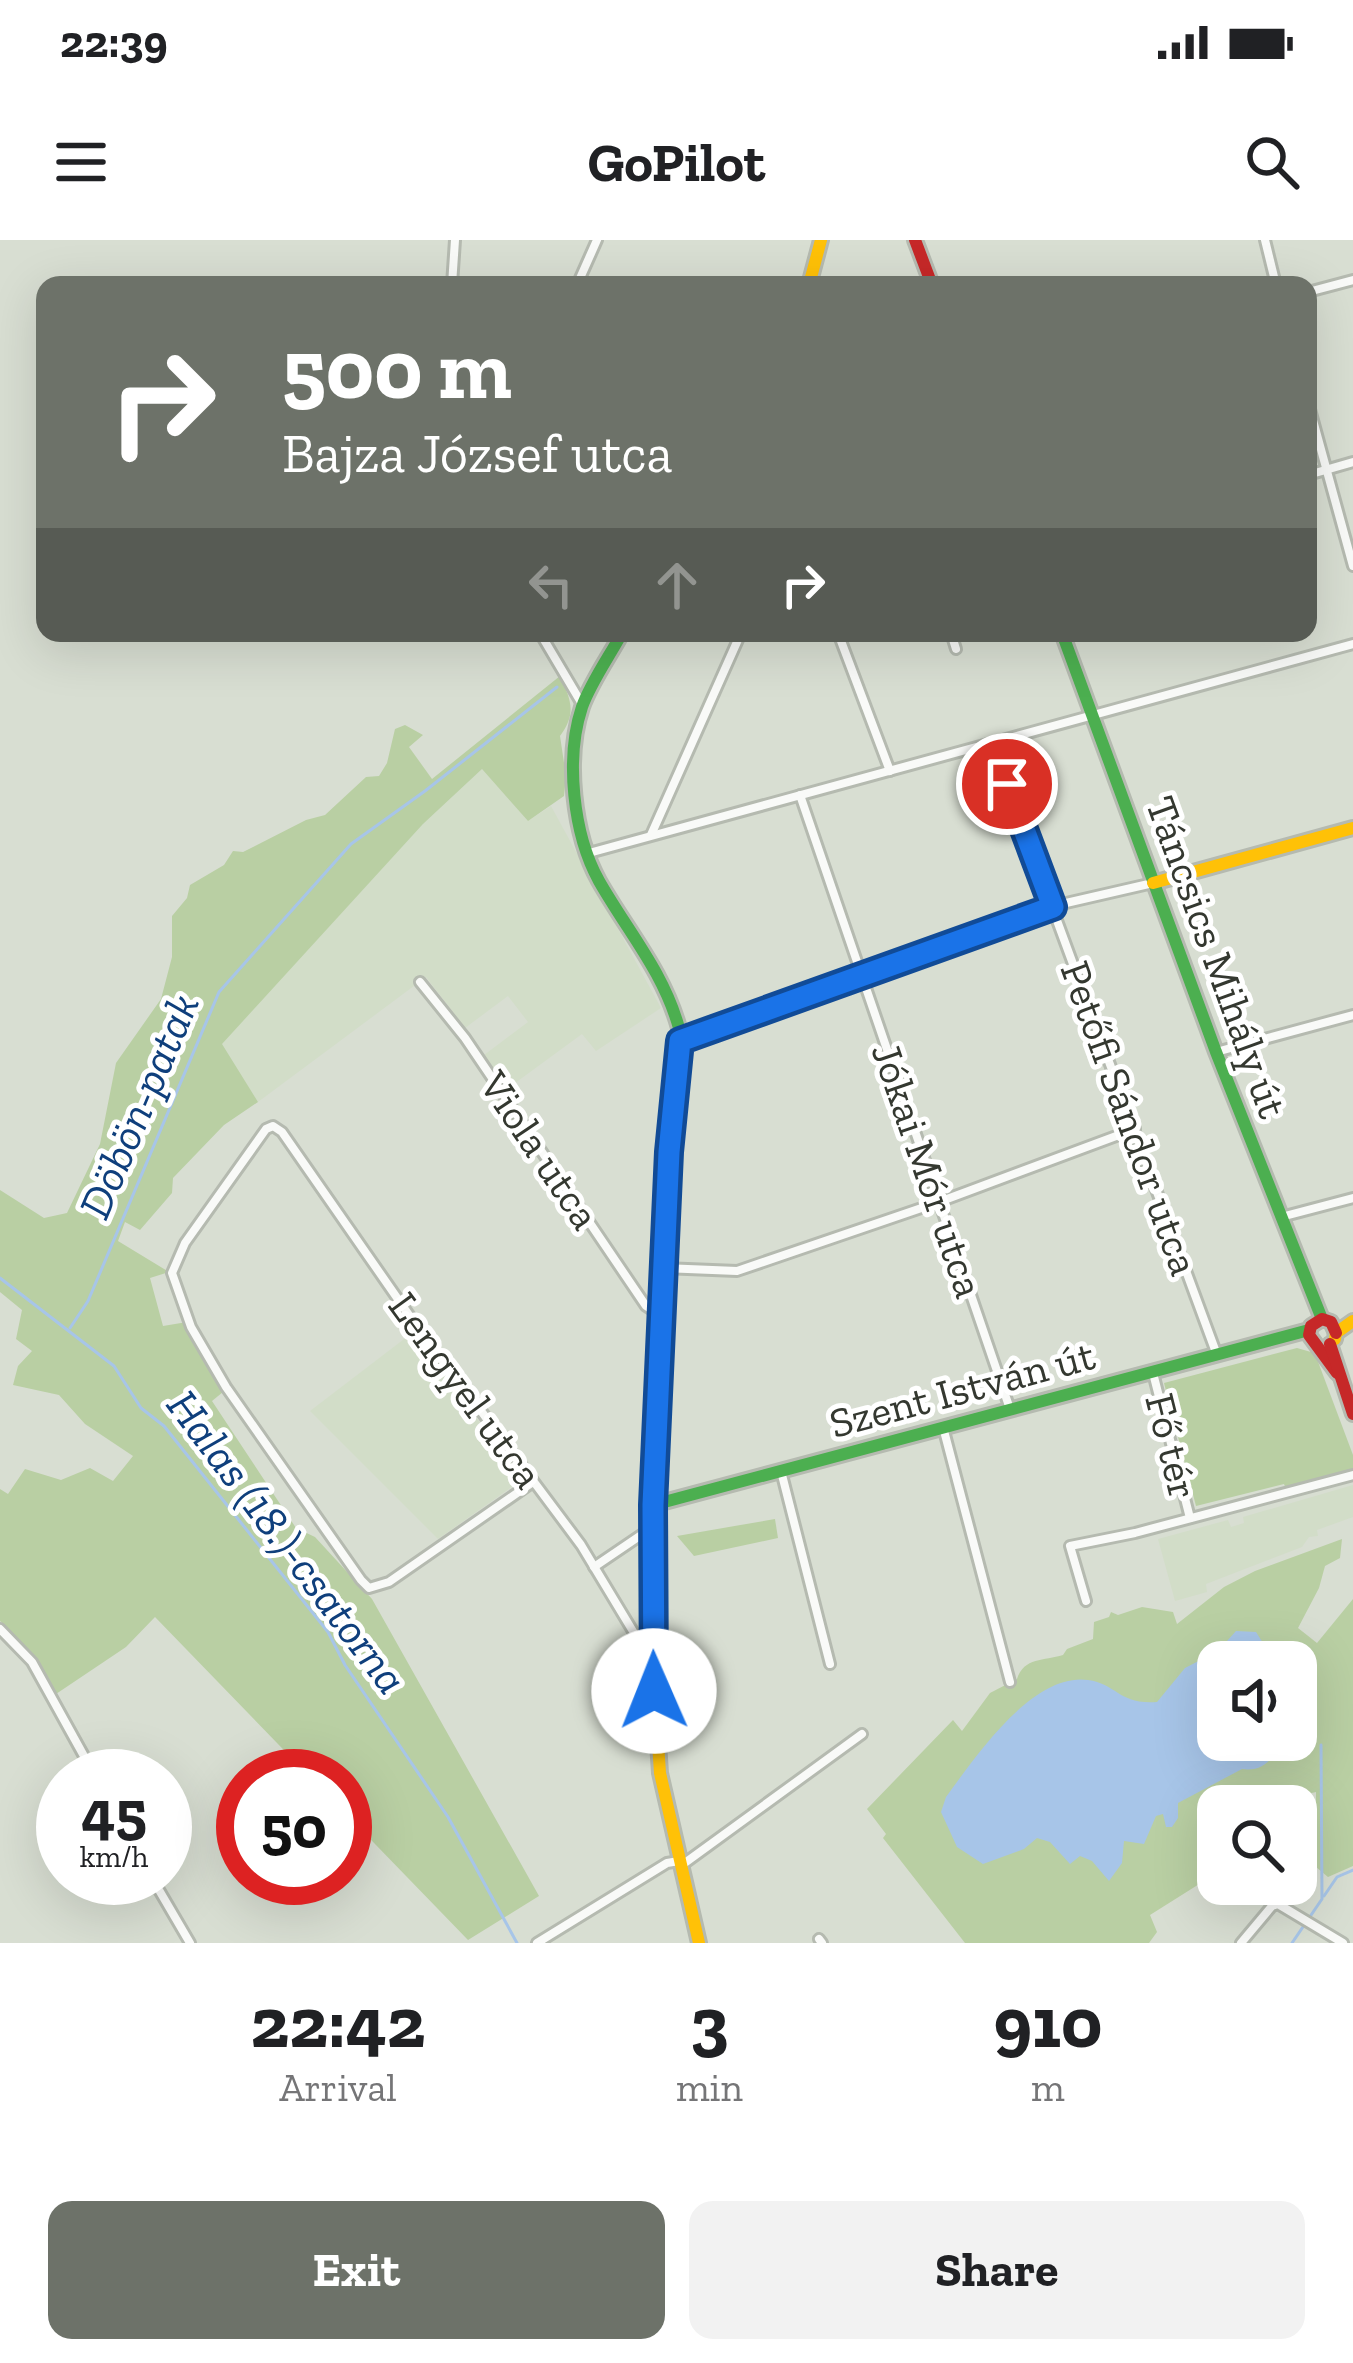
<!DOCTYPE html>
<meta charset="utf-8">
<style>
:root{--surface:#fff;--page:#f2f2f2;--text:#202124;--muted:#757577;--accent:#6d7269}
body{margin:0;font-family:"Zilla Slab",serif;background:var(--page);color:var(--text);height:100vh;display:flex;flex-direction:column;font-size:45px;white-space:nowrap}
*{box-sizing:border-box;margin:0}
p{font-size:39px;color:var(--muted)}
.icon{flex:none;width:66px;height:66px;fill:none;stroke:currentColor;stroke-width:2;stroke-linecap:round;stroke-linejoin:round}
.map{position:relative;height:1703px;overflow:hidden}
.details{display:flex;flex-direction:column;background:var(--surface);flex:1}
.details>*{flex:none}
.hud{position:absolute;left:36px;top:36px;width:1281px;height:366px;border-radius:24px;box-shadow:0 12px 48px #0002;background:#6d7269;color:#fff;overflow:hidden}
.tools{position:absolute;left:1197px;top:1401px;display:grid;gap:24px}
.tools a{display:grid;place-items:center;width:120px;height:120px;border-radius:24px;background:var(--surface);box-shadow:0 12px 48px #0002;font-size:60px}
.speed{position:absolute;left:36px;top:1509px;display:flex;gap:24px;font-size:60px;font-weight:700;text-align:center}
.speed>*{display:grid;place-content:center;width:156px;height:156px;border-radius:50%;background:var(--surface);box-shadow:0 12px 48px #0002;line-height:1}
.speed small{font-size:30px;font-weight:400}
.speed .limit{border:18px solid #d22;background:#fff;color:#111}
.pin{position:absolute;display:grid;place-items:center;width:102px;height:102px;color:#fff;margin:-51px;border:6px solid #fff;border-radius:50%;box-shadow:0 3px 12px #0007}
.me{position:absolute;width:132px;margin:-66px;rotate:359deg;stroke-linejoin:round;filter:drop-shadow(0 0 9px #0008)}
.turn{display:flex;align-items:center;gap:42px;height:252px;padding:0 48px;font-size:54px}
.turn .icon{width:156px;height:156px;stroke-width:2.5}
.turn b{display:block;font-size:84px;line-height:102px}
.lanes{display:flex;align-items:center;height:114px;padding:0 48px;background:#0003;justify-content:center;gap:60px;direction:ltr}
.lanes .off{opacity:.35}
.eta{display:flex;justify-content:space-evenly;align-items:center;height:204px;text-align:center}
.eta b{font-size:72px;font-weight:800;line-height:84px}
.action{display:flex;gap:24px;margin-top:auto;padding:24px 48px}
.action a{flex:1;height:138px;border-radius:24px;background:var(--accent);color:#fff;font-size:48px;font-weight:800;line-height:138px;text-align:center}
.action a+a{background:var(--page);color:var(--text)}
.status{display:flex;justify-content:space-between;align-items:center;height:84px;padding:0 60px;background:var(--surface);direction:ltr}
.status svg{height:33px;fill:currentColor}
header{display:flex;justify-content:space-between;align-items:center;height:156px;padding:0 48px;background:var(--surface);font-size:54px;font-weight:800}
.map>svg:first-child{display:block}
.built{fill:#d2ddc8}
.green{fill:#b9cfa3;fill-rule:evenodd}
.water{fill:#a7c5e8}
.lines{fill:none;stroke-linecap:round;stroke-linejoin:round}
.stream{stroke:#a7c5e8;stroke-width:3}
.street-casing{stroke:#b5bab0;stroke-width:14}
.fast-casing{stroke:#b5bab0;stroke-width:18}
.slow-casing{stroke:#b5bab0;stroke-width:18}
.jam-casing{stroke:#b5bab0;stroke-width:18}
.street{stroke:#f9faf8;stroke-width:8}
.fast{stroke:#4caf50;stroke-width:12}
.slow{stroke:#ffc107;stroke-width:12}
.jam{stroke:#c62828;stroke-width:12}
.route-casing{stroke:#114b97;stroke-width:30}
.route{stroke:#1a73e8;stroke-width:21}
.labels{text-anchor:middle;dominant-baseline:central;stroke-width:10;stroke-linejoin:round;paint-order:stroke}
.street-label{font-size:42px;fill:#343830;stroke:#fff}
.water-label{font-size:45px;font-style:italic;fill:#0f3f7c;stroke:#fff}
</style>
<div class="status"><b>22:39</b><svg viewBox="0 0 49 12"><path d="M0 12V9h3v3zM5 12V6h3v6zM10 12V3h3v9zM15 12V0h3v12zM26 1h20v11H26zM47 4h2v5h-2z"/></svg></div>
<header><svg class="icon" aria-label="menu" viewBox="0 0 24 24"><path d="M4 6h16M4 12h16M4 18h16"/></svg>GoPilot<svg class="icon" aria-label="search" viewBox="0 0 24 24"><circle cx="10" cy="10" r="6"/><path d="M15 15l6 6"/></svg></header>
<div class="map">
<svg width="1353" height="1703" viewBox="0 0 1353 1703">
<rect width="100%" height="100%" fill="#d8ded2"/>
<g class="built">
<path d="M482,529l46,52 23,-15 110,202 -65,43 -14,-17 -75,55 -23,-34 44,-33 -20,-26 -43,32 -39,-51 -168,125 -37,-58 202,-220z"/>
<path d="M412,1093l111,146 -85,60 -128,-128z"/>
<path d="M1353,1245v32l-36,13 1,6 -9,1 -7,10 -96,37 1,8 -32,9 -17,-62 70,-19 3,7 13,-4 -1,-6z"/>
</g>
<g class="green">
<path d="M560,436c11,24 17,37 0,60l6,40 -2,20 -36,25 -46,-52 -59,55 -201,220 36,58 -34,23 -51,53 -1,15 -32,37 -15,-8 -7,19 51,31 -19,6 13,48 24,-4 36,70 -11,9 84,127 19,9 57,62 167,297 -71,44 -123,-127v-37h-36l-154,-159 -29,30 -70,47 -22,-39 -34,-34v-132l8,5 17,-25 36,11 29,-12 23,13 20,-25 -48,-32 -26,-29 -46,-10 5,-19 14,-15 -16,-12 6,-29 -22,-18v-102l44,28 23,-5 33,-69 16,-81 45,-64 11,-42v-41l15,-18 3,-13 34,-20 9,-14 10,1 63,-32 19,-5 41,-38 13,-1 8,-13 8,-34 10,-4 18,10 -14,12 23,32z"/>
<path d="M1297,1108l14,4 6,7 36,96v15l-67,19 -2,-5 -88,22 -32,-123z"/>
<path d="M775,1279l3,19 -84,18 -17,-20z"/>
<path d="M1342,1299l-2,19 -15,8 -6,22 -21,40 19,15 36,-44v267l-25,11 -18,-15 6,-19v-51l-14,3 -12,11h-72v61l-14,14 -54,34 7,17 -8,11h-184l-82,-105 3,-4 -19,-25 86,-89 9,11 28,-38 27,-14c7,-22 27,-18 46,-24l4,-6 26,-10 1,-17 15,-5 2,-5 7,3 24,-8 31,5 4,12 47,-37 31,-16zM1218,1422h78v78h-78z"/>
</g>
<path class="water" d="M1236,1391l20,1 19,30h-57v78h67c-12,17 -20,32 -43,29l-64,34v15l-6,9h-6l-3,-13 -7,2 -12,28 -20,-3 -2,22 -13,18 -17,-20 -12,-5 -10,8 -20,-22 -13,-4 -13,11 -41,15 -26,-17 -16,-35 5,-15c28,-38 86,-125 142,-117 29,4 31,25 69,22l28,-34 33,-17z"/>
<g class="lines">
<g class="stream">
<path d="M0,1038l114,88 27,42 23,18 164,206 17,33 103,152 69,126"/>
<path d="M70,1088l18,-27 131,-309 132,-148 74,-53 132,-104"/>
<path d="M1324,1656l13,-19 16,-7"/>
<path d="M1292,1703l30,-44 -1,-154"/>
</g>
<g class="street-casing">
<g id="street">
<path d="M1265,0l11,45"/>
<path d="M452,45l3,-45"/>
<path d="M577,45l20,-45"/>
<path d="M1308,52l45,-12"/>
<path d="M1308,162l45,164"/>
<path d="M1308,235l45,-13"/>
<path d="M540,393l42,71"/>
<path d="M838,393l52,138"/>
<path d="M951,393l5,16"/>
<path d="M992,504l225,611"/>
<path d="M800,555l210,614"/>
<path d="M651,595l90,-202"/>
<path d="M589,613l764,-209"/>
<path d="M420,742l45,56 181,268 15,10"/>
<path d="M680,801l373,-135 100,-23"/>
<path d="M1216,812l137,-37"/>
<path d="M1281,977l72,-19"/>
<path d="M663,1028l74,3 202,-69 196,-73"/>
<path d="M1153,1133l37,145"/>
<path d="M943,1187l67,255"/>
<path d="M781,1231l49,193"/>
<path d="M533,1242l-144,100 -20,6 -8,-8 -135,-193 -35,-60 -19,-54 13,-30 81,-114 7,-3 9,6 154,222 13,14 132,177 56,93 14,13"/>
<path d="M594,1327l59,-40"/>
<path d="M1086,1361l-16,-55 65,-13 218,-58"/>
<path d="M0,1389l32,33 63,114"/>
<path d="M682,1625l180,-131"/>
<path d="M152,1638l38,65"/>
<path d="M819,1699l3,4"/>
<path d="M537,1703l130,-80 12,-2"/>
<path d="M1241,1703l31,-37 6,-2 65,39"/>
</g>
</g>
<g class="fast-casing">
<g id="fast">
<path d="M622,393c-13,24 -31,49 -40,74 -17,51 -9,127 17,174 29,51 64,90 80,147l-18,288 -5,202"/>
<path d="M1062,393l154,419 106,267"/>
<path d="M653,1265l656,-175"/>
</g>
</g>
<g class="slow-casing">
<g id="slow">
<path d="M809,45l12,-45"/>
<path d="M1153,643l200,-55"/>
<path d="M1335,1099l1,-6 17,-12"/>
<path d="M656,1278l-4,134 8,121 39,170"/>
</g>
</g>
<g class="jam-casing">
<g id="jam">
<path d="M915,0l17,45"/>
<path d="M1336,1093l-5,-11 -9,-3 -11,7 -2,9 28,38"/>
<path d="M1330,1104l23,70"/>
</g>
</g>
<use href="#street" class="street"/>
<use href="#fast" class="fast"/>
<use href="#slow" class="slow"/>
<use href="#jam" class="jam"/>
</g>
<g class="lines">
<g class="route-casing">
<path id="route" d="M654,1451l-1,-186 16,-353 11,-111 373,-134 -46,-123"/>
</g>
<use href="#route" class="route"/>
</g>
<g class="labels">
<g class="street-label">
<text transform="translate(1217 717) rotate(70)">Táncsics Mihály út</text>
<text transform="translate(1130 878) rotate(70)">Petőfi Sándor utca</text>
<text transform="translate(540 910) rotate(56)">Viola utca</text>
<text transform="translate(928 930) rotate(71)">Jókai Mór utca</text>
<text transform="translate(962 1149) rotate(-15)">Szent István út</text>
<text transform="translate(466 1150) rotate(54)">Lengyel utca</text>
<text transform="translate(1172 1206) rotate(76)">Fő tér</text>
</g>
<g class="water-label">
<text transform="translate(139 866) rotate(-67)">Döbön-patak</text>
<text transform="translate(287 1302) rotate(53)">Halas (18.)-csatorna</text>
</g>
</g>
</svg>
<div class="tools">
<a><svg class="icon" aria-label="sound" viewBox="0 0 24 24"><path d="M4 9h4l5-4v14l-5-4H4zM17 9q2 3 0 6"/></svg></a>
<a><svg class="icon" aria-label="search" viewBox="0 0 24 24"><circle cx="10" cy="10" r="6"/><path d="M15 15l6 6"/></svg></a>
</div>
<div class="speed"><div>45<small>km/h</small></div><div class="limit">50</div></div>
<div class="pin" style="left:1007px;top:544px;background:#d93025"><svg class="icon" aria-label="arrive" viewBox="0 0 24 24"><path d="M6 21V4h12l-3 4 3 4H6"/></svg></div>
<svg class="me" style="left:654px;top:1451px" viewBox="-20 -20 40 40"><circle r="19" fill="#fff"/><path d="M0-13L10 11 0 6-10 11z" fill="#1a73e8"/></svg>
<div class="hud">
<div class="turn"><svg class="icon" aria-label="right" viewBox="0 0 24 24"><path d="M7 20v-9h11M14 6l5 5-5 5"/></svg><div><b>500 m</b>Bajza József utca</div></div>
<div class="lanes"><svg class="icon off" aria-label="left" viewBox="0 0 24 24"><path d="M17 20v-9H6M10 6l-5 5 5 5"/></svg><svg class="icon off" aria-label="ahead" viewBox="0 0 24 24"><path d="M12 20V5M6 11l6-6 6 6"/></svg><svg class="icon" aria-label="right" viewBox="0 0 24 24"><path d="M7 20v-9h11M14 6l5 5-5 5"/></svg></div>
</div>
</div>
<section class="details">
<div class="eta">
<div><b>22:42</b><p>Arrival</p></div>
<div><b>3</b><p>min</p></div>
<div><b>910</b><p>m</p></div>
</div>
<div class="action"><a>Exit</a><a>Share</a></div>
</section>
